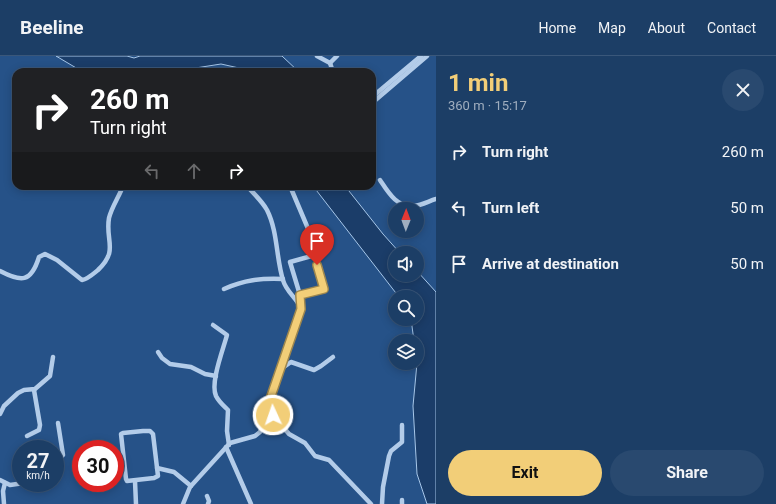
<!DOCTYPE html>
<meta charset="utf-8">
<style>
:root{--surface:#1c3e66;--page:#29496f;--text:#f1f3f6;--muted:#a0aebf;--line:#3a577a;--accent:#f2ce78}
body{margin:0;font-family:Roboto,sans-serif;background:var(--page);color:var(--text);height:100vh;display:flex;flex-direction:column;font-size:15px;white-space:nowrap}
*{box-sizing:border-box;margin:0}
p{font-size:13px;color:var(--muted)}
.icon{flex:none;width:22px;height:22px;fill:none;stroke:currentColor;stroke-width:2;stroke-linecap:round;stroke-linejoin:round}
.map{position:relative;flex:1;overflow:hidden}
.sheet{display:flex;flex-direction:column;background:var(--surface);width:340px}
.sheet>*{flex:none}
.guide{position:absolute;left:12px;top:12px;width:364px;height:122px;border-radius:12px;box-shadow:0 2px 10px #0003,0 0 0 1px var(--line);background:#202124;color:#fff;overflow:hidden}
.needle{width:26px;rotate:1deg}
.tools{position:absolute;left:388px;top:146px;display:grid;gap:8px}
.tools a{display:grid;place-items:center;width:36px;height:36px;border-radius:50%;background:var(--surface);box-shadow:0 2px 10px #0003,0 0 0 1px var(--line);font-size:20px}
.speed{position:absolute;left:12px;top:384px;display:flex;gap:8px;font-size:20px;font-weight:700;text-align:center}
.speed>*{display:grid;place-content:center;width:52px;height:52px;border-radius:50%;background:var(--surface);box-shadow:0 2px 10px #0003,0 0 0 1px var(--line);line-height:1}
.speed small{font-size:10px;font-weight:400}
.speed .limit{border:6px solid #d22;background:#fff;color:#111}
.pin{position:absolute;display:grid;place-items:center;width:34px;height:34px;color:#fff;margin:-41px -17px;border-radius:50% 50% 50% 0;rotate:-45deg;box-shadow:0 0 4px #0007}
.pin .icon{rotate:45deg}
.me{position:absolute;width:44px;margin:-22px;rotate:357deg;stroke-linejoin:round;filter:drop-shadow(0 0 3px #0008)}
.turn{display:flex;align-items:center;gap:14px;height:84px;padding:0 12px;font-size:18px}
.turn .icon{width:52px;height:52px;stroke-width:2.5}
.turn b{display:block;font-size:28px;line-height:34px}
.lanes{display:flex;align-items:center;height:38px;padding:0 12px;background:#0003;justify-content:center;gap:20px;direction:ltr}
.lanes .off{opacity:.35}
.round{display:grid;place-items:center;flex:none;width:42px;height:42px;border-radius:21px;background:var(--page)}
.overview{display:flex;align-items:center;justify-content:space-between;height:68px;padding:0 12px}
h1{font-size:24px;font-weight:700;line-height:30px;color:var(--accent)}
.primary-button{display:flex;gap:8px;margin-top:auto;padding:8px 12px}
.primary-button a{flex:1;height:46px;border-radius:24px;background:var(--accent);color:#111;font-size:16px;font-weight:700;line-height:46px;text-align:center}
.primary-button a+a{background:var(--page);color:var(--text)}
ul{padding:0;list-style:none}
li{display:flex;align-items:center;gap:12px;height:56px;padding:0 12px}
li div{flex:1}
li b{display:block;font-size:15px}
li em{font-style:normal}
header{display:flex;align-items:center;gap:24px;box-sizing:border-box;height:56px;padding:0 20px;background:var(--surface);border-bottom:1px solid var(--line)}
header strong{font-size:19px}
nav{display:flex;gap:22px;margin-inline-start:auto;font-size:14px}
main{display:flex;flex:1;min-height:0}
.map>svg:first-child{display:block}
.water{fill:#1b3d69;stroke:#a7c7e9}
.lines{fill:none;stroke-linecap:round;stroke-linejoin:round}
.minor{stroke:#b3cce9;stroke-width:4.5}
.route-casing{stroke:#9d864e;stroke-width:10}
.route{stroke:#f2ce78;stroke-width:7}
</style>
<header>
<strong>Beeline</strong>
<nav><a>Home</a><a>Map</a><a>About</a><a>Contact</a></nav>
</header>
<main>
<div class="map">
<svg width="436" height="448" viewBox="0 0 436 448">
<rect width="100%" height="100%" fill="#265288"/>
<g class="water">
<path d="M56,0h71l7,2 6,-2h142l17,16h-42l-36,-8 -51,8h-87z"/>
<path d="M313,130h32l38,48 17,19h-5v22h22v-4l19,21v212h-9l-10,-30 -4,-68 4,-43v-22h-3l-3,-22h6v-22h-18z"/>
</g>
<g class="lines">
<g class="minor">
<path d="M317,0l13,7 7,-7"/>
<path d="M330,7l3,9"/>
<path d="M372,41l49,-41"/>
<path d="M372,47l55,-47"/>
<path d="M380,124c8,12 17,28 34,26 8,-1 15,-5 22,-7"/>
<path d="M290,130l22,52 12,50 -1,1 -23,6v10"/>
<path d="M0,215c21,11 31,12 39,-14l6,-3 12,6 25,20c6,-1 11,-6 16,-10 21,-20 7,-29 11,-52 3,-12 10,-21 14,-32"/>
<path d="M224,233c20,-9 37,-11 59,-10"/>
<path d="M300,239l-10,-33 25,-7"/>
<path d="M213,269l14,10c-4,15 -17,48 -11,61 3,6 8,10 12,14l-1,21 2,14"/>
<path d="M158,296l4,6 8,6 21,3 14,7 11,2"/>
<path d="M281,313l10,-7 23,8 7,-4 12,-9"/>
<path d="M269,346l4,13 16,19 16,9 10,13 14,4 42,44"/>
<path d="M0,358l4,-8 14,-13 6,-3 11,-1 15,-13 3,-19"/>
<path d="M143,375h7l3,3 5,42 -4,2 -27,3 -1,-2 -5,-45 2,-1z"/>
<path d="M27,380l12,-6 1,-5 -6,-35"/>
<path d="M226,391l25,57"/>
<path d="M55,407l8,-8 -5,-32"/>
<path d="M157,412l17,4 17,14"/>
<path d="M0,424l10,5 14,-2"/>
<path d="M135,425l1,23"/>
<path d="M207,440l2,5 -1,3"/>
<path d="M402,444v4"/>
<path d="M4,448l-1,-13 2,-8"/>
<path d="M183,448l7,-17 40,-44 25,-7 5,-4 41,-123c-3,-10 -15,-17 -18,-29 -7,-22 -5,-48 -16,-70 -5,-9 -13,-16 -20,-24"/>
<path d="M382,448l1,-17 6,-31 2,-5 11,-9v-17"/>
</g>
</g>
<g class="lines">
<g class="route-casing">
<path id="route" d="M273,359l-4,-13 32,-93 -1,-14 24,-6 -7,-24"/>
</g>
<use href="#route" class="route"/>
</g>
</svg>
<div class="tools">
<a><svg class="needle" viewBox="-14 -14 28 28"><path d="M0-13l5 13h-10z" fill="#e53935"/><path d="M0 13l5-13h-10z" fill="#a0aebf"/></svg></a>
<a><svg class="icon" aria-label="sound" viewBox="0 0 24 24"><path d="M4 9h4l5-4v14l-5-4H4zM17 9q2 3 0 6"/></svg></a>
<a><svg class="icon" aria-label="search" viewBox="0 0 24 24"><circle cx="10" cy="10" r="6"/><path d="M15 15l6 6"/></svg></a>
<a><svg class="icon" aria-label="layers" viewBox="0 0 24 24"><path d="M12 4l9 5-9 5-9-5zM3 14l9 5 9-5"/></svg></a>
</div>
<div class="speed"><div>27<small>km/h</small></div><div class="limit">30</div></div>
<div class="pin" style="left:317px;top:209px;background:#d93025"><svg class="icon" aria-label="arrive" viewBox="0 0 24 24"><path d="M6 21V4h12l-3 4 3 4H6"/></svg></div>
<svg class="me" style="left:273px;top:359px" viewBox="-20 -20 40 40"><circle r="17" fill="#f2ce78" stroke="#fff" stroke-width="3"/><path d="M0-11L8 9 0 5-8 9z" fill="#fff"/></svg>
<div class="guide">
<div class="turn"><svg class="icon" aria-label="right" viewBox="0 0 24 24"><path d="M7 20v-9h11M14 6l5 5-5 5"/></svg><div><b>260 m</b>Turn right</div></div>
<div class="lanes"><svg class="icon off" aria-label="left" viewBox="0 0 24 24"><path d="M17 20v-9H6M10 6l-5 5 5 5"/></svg><svg class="icon off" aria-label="ahead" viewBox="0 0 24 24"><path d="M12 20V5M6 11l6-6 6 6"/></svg><svg class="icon" aria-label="right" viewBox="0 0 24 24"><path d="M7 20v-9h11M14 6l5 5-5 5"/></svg></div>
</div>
</div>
<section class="sheet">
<div class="overview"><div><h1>1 min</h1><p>360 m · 15:17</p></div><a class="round"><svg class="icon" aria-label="close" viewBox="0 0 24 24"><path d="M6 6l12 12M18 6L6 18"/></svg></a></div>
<ul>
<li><svg class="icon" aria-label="right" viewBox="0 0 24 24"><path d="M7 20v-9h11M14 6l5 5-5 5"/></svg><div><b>Turn right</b></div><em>260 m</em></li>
<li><svg class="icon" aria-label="left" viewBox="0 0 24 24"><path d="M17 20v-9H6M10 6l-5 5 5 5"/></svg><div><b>Turn left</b></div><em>50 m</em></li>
<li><svg class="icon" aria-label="arrive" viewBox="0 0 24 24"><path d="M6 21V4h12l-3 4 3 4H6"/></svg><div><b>Arrive at destination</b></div><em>50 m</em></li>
</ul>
<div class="primary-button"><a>Exit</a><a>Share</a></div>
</section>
</main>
